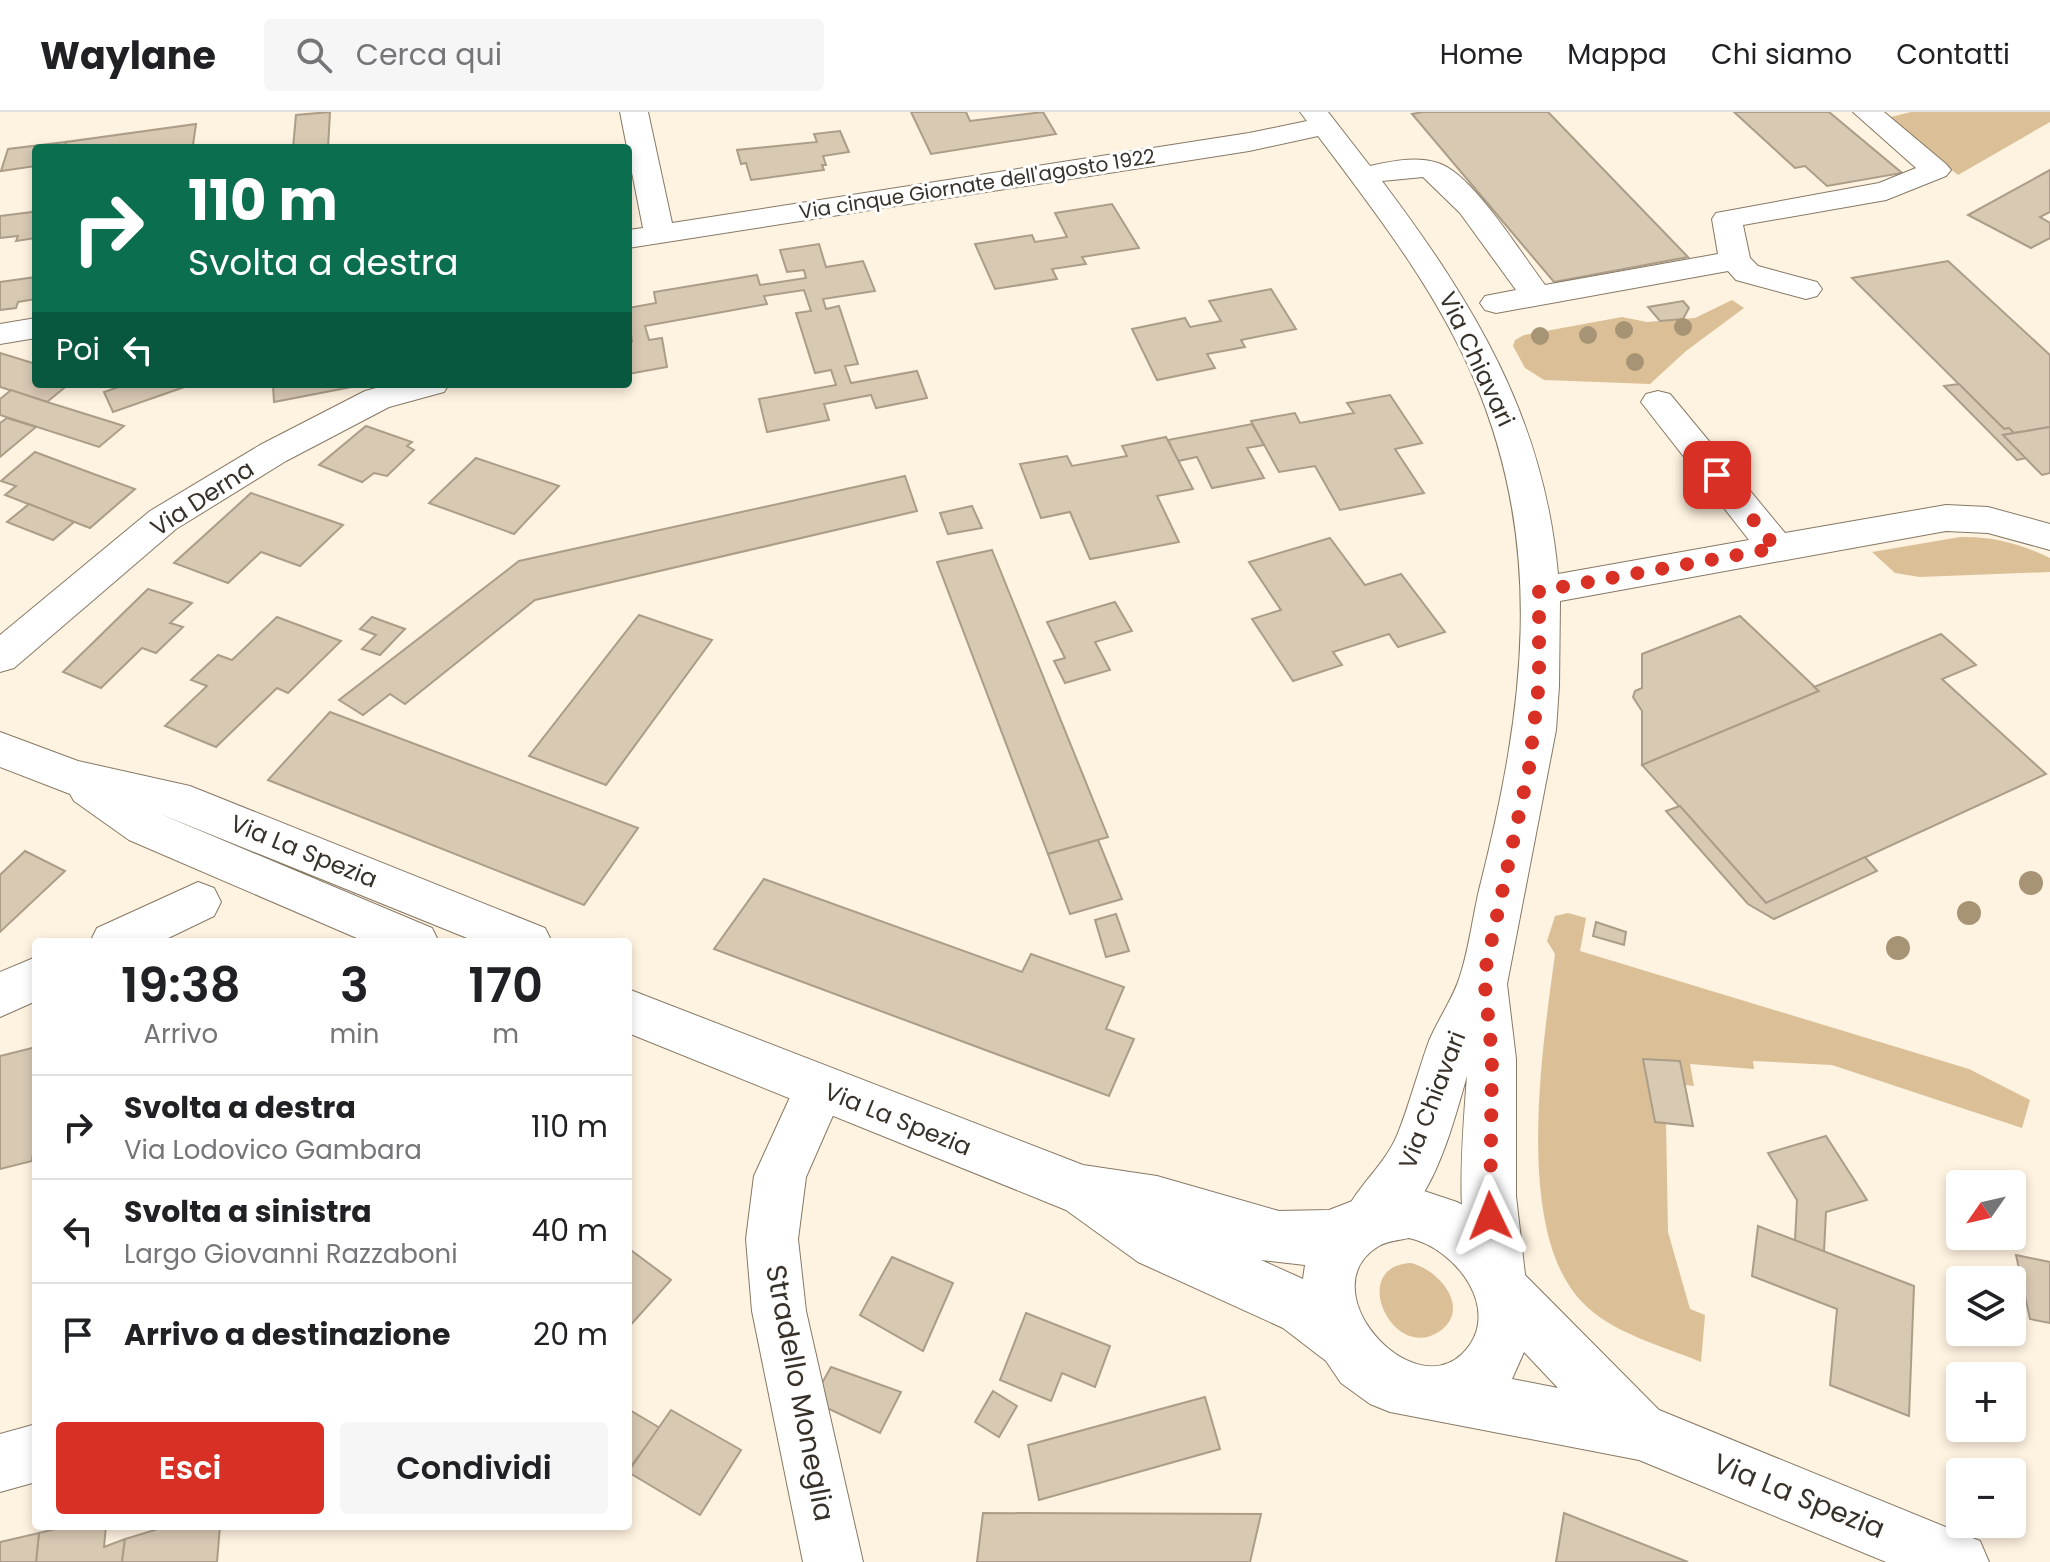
<!DOCTYPE html>
<html lang="it">
<meta charset="utf-8">
<style>
:root{--surface:#fff;--page:#f6f6f6;--text:#202124;--muted:#757577;--line:#e0e0e0;--accent:#d93025}
body{margin:0;font-family:Poppins,sans-serif;background:var(--page);color:var(--text);height:100vh;display:flex;flex-direction:column;font-size:30px;white-space:nowrap}
*{box-sizing:border-box;margin:0}
p{font-size:26px;color:var(--muted)}
.icon{flex:none;width:44px;height:44px;fill:none;stroke:currentColor;stroke-width:2;stroke-linecap:round;stroke-linejoin:round}
.map{position:relative;flex:1;overflow:hidden}
.details{position:absolute;left:32px;top:826px;width:600px;height:592px;display:flex;flex-direction:column;background:var(--surface);border-radius:8px;box-shadow:0 4px 12px #0003}
.details>*{flex:none}
.hud{position:absolute;left:32px;top:32px;width:600px;height:244px;border-radius:8px;box-shadow:0 4px 12px #0003;background:#0b6e4f;color:#fff;overflow:hidden}
.needle{width:52px;rotate:236deg}
.tools{position:absolute;left:1946px;top:1058px;display:grid;gap:16px}
.tools a{display:grid;place-items:center;width:80px;height:80px;border-radius:8px;background:var(--surface);box-shadow:0 4px 12px #0003;font-size:40px}
.pin{position:absolute;display:grid;place-items:center;width:68px;height:68px;color:#fff;margin:-34px;border-radius:16px;box-shadow:0 4px 12px #0006}
.me{position:absolute;width:88px;margin:-44px;rotate:358deg;stroke-linejoin:round;filter:drop-shadow(0 0 6px #0008)}
.turn{display:flex;align-items:center;gap:28px;height:168px;padding:0 24px;font-size:36px}
.turn .icon{width:104px;height:104px;stroke-width:2.5}
.turn b{display:block;font-size:56px;line-height:68px}
.then{display:flex;align-items:center;height:76px;padding:0 24px;background:#0003;gap:16px;font-size:30px}
.eta{display:flex;justify-content:space-evenly;align-items:center;height:136px;text-align:center}
.eta b{font-size:48px;font-weight:600;line-height:56px}
.button{display:flex;gap:16px;margin-top:auto;padding:16px 24px}
.button a{flex:1;height:92px;border-radius:8px;background:var(--accent);color:#fff;font-size:32px;font-weight:600;line-height:92px;text-align:center}
.button a+a{background:var(--page);color:var(--text)}
ul{padding:0;list-style:none}
li{display:flex;align-items:center;gap:24px;height:104px;padding:0 24px;border-top:2px solid var(--line)}
li div{flex:1}
li b{display:block;font-size:30px}
li em{font-style:normal}
header{display:flex;align-items:center;gap:48px;box-sizing:border-box;height:112px;padding:0 40px;background:var(--surface);border-bottom:2px solid var(--line)}
header strong{font-size:38px}
nav{display:flex;gap:44px;margin-inline-start:auto;font-size:28px}
.search{width:560px;height:72px;background:var(--page);display:flex;align-items:center;gap:20px;box-sizing:border-box;padding:0 28px;border-radius:8px;color:var(--muted);font-size:30px}
.map>svg:first-child{display:block}
.green{fill:#dbc097}
.building{fill:#d8c9b3;stroke:#ab9d87;stroke-width:2}
.lines{fill:none;stroke-linecap:round;stroke-linejoin:round}
.minor-casing{stroke:#867964;stroke-width:2}
.major-casing{stroke:#867964;stroke-width:2}
.minor{fill:#fff;fill-rule:evenodd}
.major{fill:#fff;fill-rule:evenodd}
.tree{fill:#a79475}
.route{stroke:#d93025;stroke-width:14;stroke-dasharray:0 25.2}
.labels{text-anchor:middle;dominant-baseline:central;stroke-width:6;stroke-linejoin:round;paint-order:stroke}
.far-street-label{font-size:20px;fill:#373129;stroke:#fff}
.street-label{font-size:24px;fill:#373129;stroke:#fff}
.near-street-label{font-size:28px;fill:#373129;stroke:#fff}
</style>
<header>
<strong>Waylane</strong>
<div class="search"><svg class="icon" aria-label="search" viewBox="0 0 24 24"><circle cx="10" cy="10" r="6"/><path d="M15 15l6 6"/></svg>Cerca qui</div>
<nav><a>Home</a><a>Mappa</a><a>Chi siamo</a><a>Contatti</a></nav>
</header>
<div class="map">
<svg width="2050" height="1450" viewBox="0 0 2050 1450">
<rect width="100%" height="100%" fill="#fef2e0"/>
<g class="green">
<path d="M1911,0h139v10l-92,53 -71,-57z"/>
<path d="M1732,188l12,8 -58,43 -36,33 -106,-4 -19,-12 -12,-22 2,-6 9,-5 98,-18 25,5 48,-4z"/>
<path d="M1960,425c33,-1 61,7 90,21v14l-130,5 -25,-4 -23,-21z"/>
<path d="M1568,801l18,5 -6,33 389,118 61,31 -8,28 -190,-63 -79,-4 1,8 -64,-5 4,22 -9,-1 -6,-24 -35,-2 11,63 11,1 2,109 22,77 15,6 -4,47c-38,-16 -90,-29 -119,-60 -69,-72 -39,-257 -27,-348l-8,-13 8,-25z"/>
<path d="M1411,1151c27,6 61,45 29,68 -47,33 -93,-65 -29,-68z"/>
</g>
<g class="building">
<path d="M330,0l-2,36h-35l3,-33z"/>
<path d="M911,0h55l4,9 73,-9 13,22 -125,20z"/>
<path d="M1423,0h125l140,145 -134,25 -142,-168z"/>
<path d="M1734,0h95l73,61 -75,13 -22,-20 -10,2z"/>
<path d="M196,12l-3,21 -129,3 2,-6z"/>
<path d="M840,19l9,21 -26,4 3,9h-4l2,5 -73,10 -5,-17 -5,1 -4,-14 80,-8 -3,-8z"/>
<path d="M66,30l-2,6h-28v18l-35,5 7,-22z"/>
<path d="M2050,58v42l-10,5 10,6v15l-19,10 -63,-33z"/>
<path d="M1112,92l27,44 -57,9 4,7 -34,5 5,10 -62,10 -20,-45 57,-9 3,7 32,-5 -12,-24z"/>
<path d="M34,95l2,31 -20,3 2,-5 -18,2v-22l32,-4z"/>
<path d="M819,132l7,23 37,-6 12,30 -52,8 3,10 13,-3 19,58 -13,2 6,17 66,-12 10,27 -51,10 -5,-13 -47,9 5,16 -62,12 -8,-33 77,-14 -5,-15 -16,3 -19,-60 15,-2 -7,-21 -40,6 3,8 -122,22 4,14 13,-2 5,29 -39,7v-31l4,-1 -4,-34 28,-5 -2,-11 103,-17 3,10 46,-7 -2,-8 -17,2 -7,-22z"/>
<path d="M1948,149l102,94v72l-36,6 -5,-5 -5,1 -152,-151z"/>
<path d="M36,165v22l-18,3 -2,6 -16,2v-28z"/>
<path d="M1271,177l25,40 -55,11 4,7 -38,7 8,14 -58,12 -25,-51 53,-11 5,9 31,-6 -12,-20z"/>
<path d="M1683,189l6,7 -6,11 -23,2 -12,-14z"/>
<path d="M0,241l36,11v20h33l-22,18 -47,-15z"/>
<path d="M127,272h66l-80,28 -9,-20z"/>
<path d="M273,272h94l-93,18z"/>
<path d="M1959,272l45,45 5,-1 5,5 -11,2 24,23 -10,2 -73,-74z"/>
<path d="M11,278l36,12 77,24 -25,21 -99,-32v-16z"/>
<path d="M1390,283l32,48 -27,6 29,44 -84,17 -25,-44 -36,6 -28,-51 44,-8 5,10 54,-10 -7,-10z"/>
<path d="M7,306l29,9 -36,30v-34z"/>
<path d="M1252,312l12,21 -17,3 17,30 -52,10 -15,-31 -19,4 -10,-21z"/>
<path d="M366,314l46,16 -5,4 7,4 -27,26 -13,-3 -12,9 -43,-17z"/>
<path d="M2050,315v46l-8,2 -39,-40z"/>
<path d="M1166,325l27,52 -36,7 22,46 -89,17 -20,-47 -29,6 -21,-54 47,-8 5,10 55,-10 -5,-10z"/>
<path d="M35,340l56,21 44,16 -45,39 -85,-33 11,-9 -15,-5z"/>
<path d="M476,346l83,28 -45,48 -85,-31z"/>
<path d="M905,364l12,35 -382,89 -130,104 -15,-10 -27,21 -24,-15 180,-139z"/>
<path d="M251,381l92,32 -43,41 -39,-14 -33,31 -54,-20z"/>
<path d="M29,392l45,18 -21,18 -46,-18z"/>
<path d="M972,394l10,22 -34,6 -8,-21z"/>
<path d="M1330,426l35,47 36,-11 44,58 -47,15 -9,-13 -56,18 9,13 -49,16 -41,-62 29,-9 -32,-48z"/>
<path d="M992,438l116,287 -60,17 -111,-292z"/>
<path d="M148,477l44,14 -22,20 13,4 -27,26 -14,-5 -41,40 -38,-16z"/>
<path d="M1115,490l17,29 -37,11 15,28 -45,13 -11,-22 11,-3 -18,-36z"/>
<path d="M639,503l73,25 -106,145 -77,-29z"/>
<path d="M1740,504l79,75 -177,74v-54l-9,-14 2,-6 7,-3v-34z"/>
<path d="M277,505l64,24 -53,52 -11,-5 -61,59 -51,-21 42,-40 -16,-6 27,-25 14,5z"/>
<path d="M372,505l33,12 -25,26 -18,-6 14,-14 -16,-6z"/>
<path d="M1941,522l35,31 -34,14 104,95 -280,129 -124,-138 177,-74 -5,-4z"/>
<path d="M330,600l308,116 -54,77 -316,-125z"/>
<path d="M1680,694l86,97 99,-46 12,14 -103,48 -26,-15 -82,-93z"/>
<path d="M1098,728l24,59 -52,15 -22,-60z"/>
<path d="M25,739l40,20 -65,61v-57z"/>
<path d="M764,767l258,93 9,-18 93,33 -18,42 28,10 -25,57 -395,-147z"/>
<path d="M1116,802l13,37 -23,6 -11,-37z"/>
<path d="M1596,810l30,10 -2,13 -31,-9z"/>
<path d="M36,935v83l-4,31 -32,8v-113z"/>
<path d="M1643,947l37,2 13,65 -38,-4z"/>
<path d="M1826,1024l41,64 -41,12 -2,40 -29,-11 2,-41 -29,-47z"/>
<path d="M1758,1114l156,60 -5,130 -79,-31 7,-76 -85,-33z"/>
<path d="M628,1136l43,32 -43,48z"/>
<path d="M2016,1143l34,7v61l-20,-4z"/>
<path d="M892,1145l61,26 -30,68 -63,-36z"/>
<path d="M1026,1201l84,33 -15,41 -33,-14 -11,28 -51,-21z"/>
<path d="M831,1255l70,25 -21,41 -68,-32z"/>
<path d="M993,1279l24,15 -18,31 -24,-15z"/>
<path d="M1205,1285l15,52 -181,51 -11,-55z"/>
<path d="M628,1297l32,19 -32,42z"/>
<path d="M671,1298l70,40 -41,65 -72,-43z"/>
<path d="M983,1401l278,1 -11,48h-273z"/>
<path d="M1564,1401l124,49h-132z"/>
<path d="M67,1414h39l-2,21 21,-8 -3,23h-86l3,-29z"/>
<path d="M156,1414h64l-3,36h-95l3,-23 30,-9z"/>
<path d="M39,1421l-3,29h-36v-20z"/>
</g>
<g class="lines">
<g class="minor-casing">
<g id="minor">
<path d="M620,0h28l24,111 577,-90 58,-12 -7,-9h28l42,54c23,-5 45,-10 68,-3 34,10 84,92 107,122l173,-31 -6,-35 4,-6 163,-30 37,-15 -63,-56h31l62,52 5,6 -5,6 -60,24 -143,25 7,33 8,8 59,16 5,7 -5,7 -11,3 -70,-19 -8,-9 -232,42 -11,-3 -5,-7 5,-7 31,-6 -56,-77 -37,-36 -41,4c92,122 162,237 176,393l191,-34 -108,-138 5,-8 12,-3 12,3 115,139 161,-28 42,2 62,17v26l-62,-17 -42,-2 -386,70 -1,85 -3,44 -49,254 9,75v137l10,87 -8,19 -19,8 -19,-8c-27,-64 -18,-158 -13,-226 -17,58 -37,143 -98,168l-19,-7 -7,-19c13,-32 42,-52 55,-85 12,-30 20,-62 31,-92 9,-22 24,-42 31,-65 10,-30 13,-64 21,-94 43,-172 65,-334 -7,-503 -38,-89 -98,-166 -156,-243l-69,15 -621,97v-18l15,-2z"/>
<path d="M36,206v20l-36,6v-20z"/>
<path d="M391,272h58l-5,8 -55,15 -103,54 -110,68 -162,139 -14,4v-37l150,-124 110,-66 105,-54z"/>
<path d="M198,770l16,6 7,14 -7,14 -54,26h-70l7,-14z"/>
<path d="M36,845v44l-36,16v-45z"/>
<path d="M820,953l18,6 7,17 -39,89 -8,62 8,72 57,251h-60l-51,-251 -6,-72 8,-63 48,-105z"/>
<path d="M36,1312v58l-36,10v-58z"/>
</g>
</g>
<g class="major-casing">
<g id="major">
<path d="M0,620l78,29 112,25 355,142 7,14h-75l-319,-129 274,115 7,14h-73l-237,-102 -55,-39 -4,-7 -70,-27z"/>
<path d="M628,877l455,176 74,11 122,35 50,-1 39,-15 41,-9 48,16 26,14 16,17 20,36 140,141 321,131 9,21h-103l-247,-102 -249,-48 -20,-8 -29,-21 -15,-22 -43,-33 -145,-66 -72,-52 -438,-177zM1409,1126c47,10 96,74 53,116 -52,50 -154,-66 -83,-108 8,-5 21,-6 30,-8zM1261,1148l44,5 -2,14zM1524,1240l34,36 -46,-9z"/>
</g>
</g>
<use href="#minor" class="minor"/>
<use href="#major" class="major"/>
</g>
<g class="tree">
<circle cx="1683" cy="215" r="9"/>
<circle cx="1624" cy="218" r="9"/>
<circle cx="1588" cy="223" r="9"/>
<circle cx="1540" cy="224" r="9"/>
<circle cx="1635" cy="250" r="9"/>
<circle cx="2031" cy="771" r="12"/>
<circle cx="1969" cy="801" r="12"/>
<circle cx="1898" cy="836" r="12"/>
</g>
<g class="lines">
<path class="route" d="M1490,1104l2,-160 -8,-80 45,-208 10,-85v-92l237,-43 -59,-73"/>
</g>
<g class="labels">
<g class="far-street-label">
<text transform="translate(977 72) rotate(-9)">Via cinque Giornate dell'agosto 1922</text>
</g>
<g class="street-label">
<text transform="translate(1477 247) rotate(65)">Via Chiavari</text>
<text transform="translate(202 386) rotate(-33)">Via Derna</text>
<text transform="translate(304 739) rotate(22)">Via La Spezia</text>
<text transform="translate(1432 988) rotate(-69)">Via Chiavari</text>
<text transform="translate(898 1007) rotate(22)">Via La Spezia</text>
</g>
<g class="near-street-label">
<text transform="translate(800 1281) rotate(79)">Stradello Moneglia</text>
<text transform="translate(1799 1384) rotate(22)">Via La Spezia</text>
</g>
</g>
</svg>
<div class="tools">
<a><svg class="needle" viewBox="-14 -14 28 28"><path d="M0-13l5 13h-10z" fill="#e53935"/><path d="M0 13l5-13h-10z" fill="#757577"/></svg></a>
<a><svg class="icon" aria-label="layers" viewBox="0 0 24 24"><path d="M12 4l9 5-9 5-9-5zM3 14l9 5 9-5"/></svg></a>
<a>+</a>
<a>−</a>
</div>
<div class="pin" style="left:1717px;top:363px;background:#d93025"><svg class="icon" aria-label="arrive" viewBox="0 0 24 24"><path d="M6 21V4h12l-3 4 3 4H6"/></svg></div>
<svg class="me" style="left:1490px;top:1104px" viewBox="-20 -20 40 40"><path d="M0-17L14 15 0 8-14 15z" fill="#d93025" stroke="#fff" stroke-width="4"/></svg>
<div class="hud">
<div class="turn"><svg class="icon" aria-label="right" viewBox="0 0 24 24"><path d="M7 20v-9h11M14 6l5 5-5 5"/></svg><div><b>110 m</b>Svolta a destra</div></div>
<div class="then">Poi<svg class="icon" aria-label="left" viewBox="0 0 24 24"><path d="M17 20v-9H6M10 6l-5 5 5 5"/></svg></div>
</div>
<section class="details">
<div class="eta">
<div><b>19:38</b><p>Arrivo</p></div>
<div><b>3</b><p>min</p></div>
<div><b>170</b><p>m</p></div>
</div>
<ul>
<li><svg class="icon" aria-label="right" viewBox="0 0 24 24"><path d="M7 20v-9h11M14 6l5 5-5 5"/></svg><div><b>Svolta a destra</b><p>Via Lodovico Gambara</p></div><em>110 m</em></li>
<li><svg class="icon" aria-label="left" viewBox="0 0 24 24"><path d="M17 20v-9H6M10 6l-5 5 5 5"/></svg><div><b>Svolta a sinistra</b><p>Largo Giovanni Razzaboni</p></div><em>40 m</em></li>
<li><svg class="icon" aria-label="arrive" viewBox="0 0 24 24"><path d="M6 21V4h12l-3 4 3 4H6"/></svg><div><b>Arrivo a destinazione</b></div><em>20 m</em></li>
</ul>
<div class="button"><a>Esci</a><a>Condividi</a></div>
</section>
</div>
